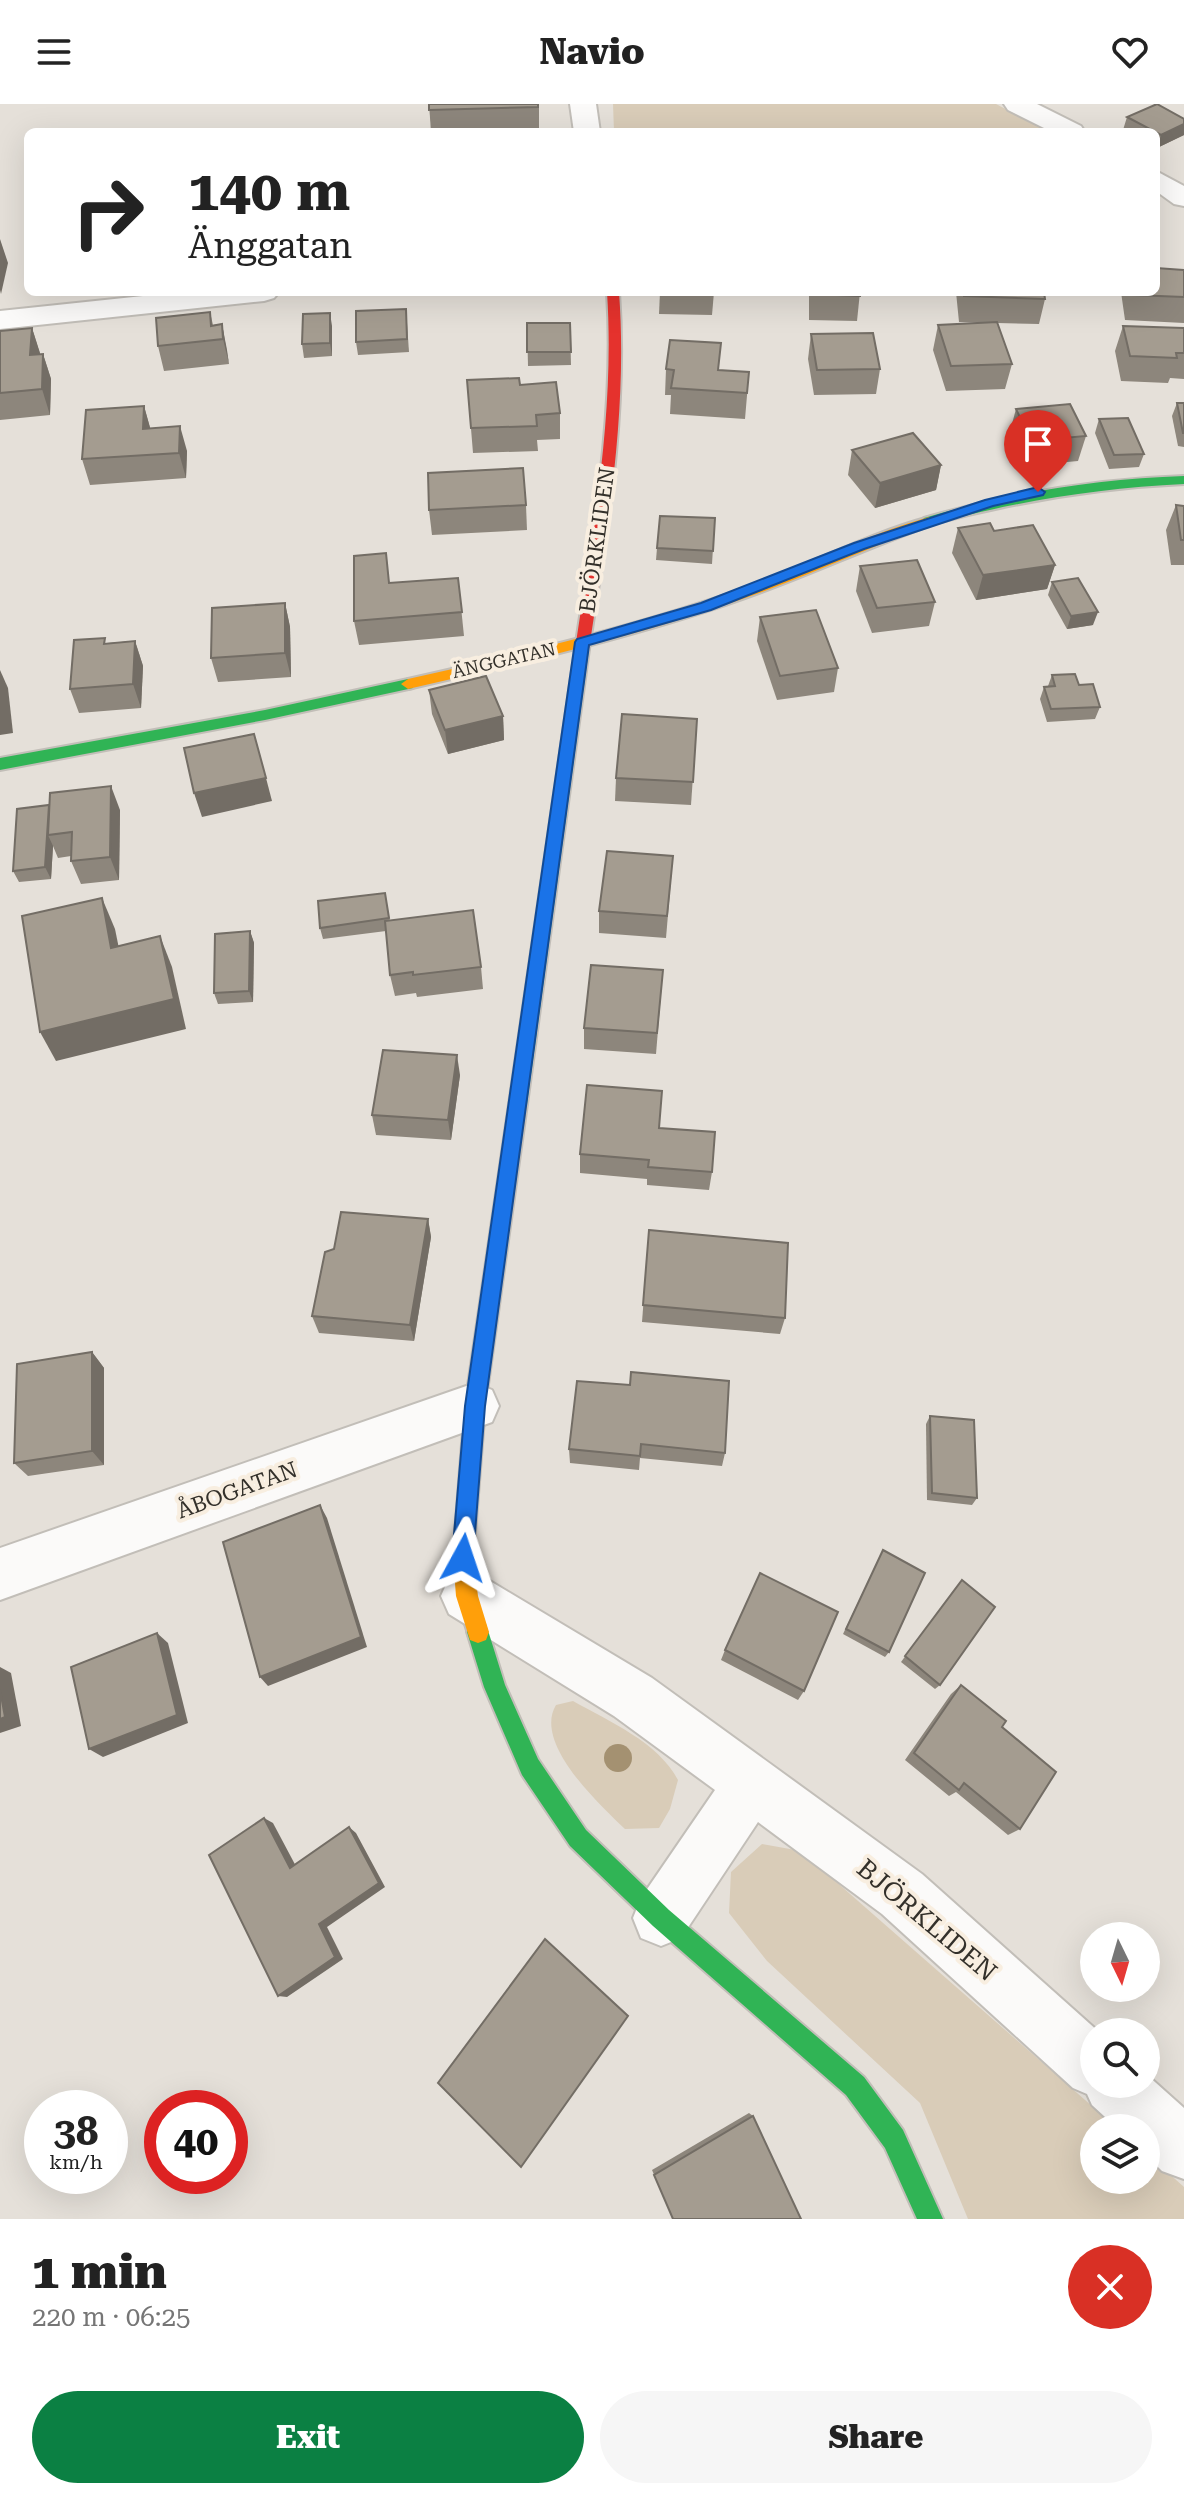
<!DOCTYPE html>
<meta charset="utf-8">
<style>
:root{--surface:#fff;--page:#f6f6f6;--text:#222;--muted:#767676;--accent:#0b8043}
body{margin:0;font-family:"Roboto Serif",serif;background:var(--page);color:var(--text);height:100vh;display:flex;flex-direction:column;font-size:30px;white-space:nowrap}
*{box-sizing:border-box;margin:0}
p{font-size:26px;color:var(--muted)}
.icon{flex:none;width:44px;height:44px;fill:none;stroke:currentColor;stroke-width:2;stroke-linecap:round;stroke-linejoin:round}
.map{position:relative;height:2115px;overflow:hidden}
.details{display:flex;flex-direction:column;background:var(--surface);flex:1}
.details>*{flex:none}
.banner{position:absolute;left:24px;top:24px;width:1136px;height:168px;border-radius:12px;box-shadow:0 8px 32px #0002;background:#fff;color:var(--text);overflow:hidden}
.needle{width:52px;rotate:175deg}
.buttons{position:absolute;left:1080px;top:1818px;display:grid;gap:16px}
.buttons a{display:grid;place-items:center;width:80px;height:80px;border-radius:50%;background:var(--surface);box-shadow:0 8px 32px #0002;font-size:40px}
.speed{position:absolute;left:24px;top:1986px;display:flex;gap:16px;font-size:40px;font-weight:700;text-align:center}
.speed>*{display:grid;place-content:center;width:104px;height:104px;border-radius:50%;background:var(--surface);box-shadow:0 8px 32px #0002;line-height:1}
.speed small{font-size:20px;font-weight:400}
.speed .limit{border:12px solid #d22;background:#fff;color:#111}
.pin{position:absolute;display:grid;place-items:center;width:68px;height:68px;color:#fff;margin:-82px -34px;border-radius:50% 50% 50% 0;rotate:-45deg;box-shadow:0 0 8px #0007}
.pin .icon{rotate:45deg}
.me{position:absolute;width:88px;margin:-44px;rotate:5deg;stroke-linejoin:round;filter:drop-shadow(0 0 6px #0008)}
.turn{display:flex;align-items:center;gap:28px;height:168px;padding:0 32px;font-size:36px}
.turn .icon{width:104px;height:104px;stroke-width:2.5}
.turn b{display:block;font-size:56px;line-height:68px}
.round{display:grid;place-items:center;flex:none;width:84px;height:84px;border-radius:42px;background:var(--page)}
.head{display:flex;align-items:center;justify-content:space-between;height:136px;padding:0 32px}
h1{font-size:48px;font-weight:800;line-height:60px}
.primary-button{display:flex;gap:16px;margin-top:auto;padding:16px 32px}
.primary-button a{flex:1;height:92px;border-radius:48px;background:var(--accent);color:#fff;font-size:32px;font-weight:800;line-height:92px;text-align:center}
.primary-button a+a{background:var(--page);color:var(--text)}
header{display:flex;justify-content:space-between;align-items:center;height:104px;padding:0 32px;background:var(--surface);font-size:36px;font-weight:800}
.map>svg:first-child{display:block}
.green{fill:#d9ccb8}
.lines{fill:none;stroke-linecap:round;stroke-linejoin:round}
.street-casing{stroke:#c2beb8;stroke-width:4}
.fast-casing{stroke:#c2beb8;stroke-width:4}
.slow-casing{stroke:#c2beb8;stroke-width:4}
.jam-casing{stroke:#c2beb8;stroke-width:4}
.street{fill:#fbfaf9;fill-rule:evenodd}
.fast{fill:#30b455;fill-rule:evenodd}
.slow{fill:#ff9f0a;fill-rule:evenodd}
.jam{fill:#e5322d;fill-rule:evenodd}
.tree{fill:#a49171}
.wall{fill:#8d867c}
.shaded-wall{fill:#736d65}
.building{fill:#a49c90;stroke:#736d65;stroke-width:2}
.route{fill:#1a73e8;stroke:#114b97;stroke-width:2}
.labels{text-anchor:middle;dominant-baseline:central;stroke-width:8;stroke-linejoin:round;paint-order:stroke}
.far-street-label{font-size:18px;fill:#33302a;stroke:#f8eee0}
.street-label{font-size:22px;fill:#33302a;stroke:#f8eee0}
.near-street-label{font-size:26px;fill:#33302a;stroke:#f8eee0}
</style>
<header><svg class="icon" aria-label="menu" viewBox="0 0 24 24"><path d="M4 6h16M4 12h16M4 18h16"/></svg>Navio<svg class="icon" aria-label="heart" viewBox="0 0 24 24"><path d="M12 20l-8-8c-3-5 5-10 8-4 3-6 11-1 8 4z"/></svg></header>
<div class="map">
<svg width="1184" height="2115" viewBox="0 0 1184 2115">
<rect width="100%" height="100%" fill="#e5e0d9"/>
<g class="green">
<path d="M613,0h383l53,28h-435z"/>
<path d="M573,1597c37,21 85,41 105,79l-8,29 -11,19 -34,1c-26,-25 -92,-86 -69,-124z"/>
<path d="M762,1740l39,7 316,277h-23v52h52v-27l38,34v32h-216l-48,-116 -153,-142 -38,-48 2,-41z"/>
</g>
<g class="lines">
<g class="street-casing">
<g id="street">
<path d="M570,0h26l4,28h-26z"/>
<path d="M1004,0h33l44,22 4,6h-33l-44,-22z"/>
<path d="M1156,67l28,15v20l-10,-2 -18,-13z"/>
<path d="M181,188h98l-5,6 -10,3 -264,28v-18z"/>
<path d="M475,1279l17,7 7,16 -7,16 -492,178v-52z"/>
<path d="M467,1466l18,8 167,100 270,196 177,158h-5v52h52v-10l38,34v71l-22,-8 -16,-16v-27h-29l-25,-23 -5,-11 -14,-6 -191,-174 -124,-92 -77,116 -20,8 -20,-8 -8,-20 8,-20 74,-108 -101,-74 -165,-102 -8,-18 8,-18z"/>
</g>
</g>
<g class="fast-casing">
<g id="fast">
<path d="M1184,372v8c-88,4 -170,18 -255,41l-7,-4 2,-3c86,-25 171,-39 260,-42z"/>
<path d="M582,540l7,5 -62,455 -3,5h-12l-3,-5 66,-455z"/>
<path d="M408,575l5,1v8l-148,32 -265,50v-12l265,-48z"/>
<path d="M478,1517l8,3 19,61 33,74 48,71 83,80 195,167 39,53 40,89h-26l-32,-71 -39,-53 -193,-169 -83,-80 -48,-71 -38,-88 -17,-55 3,-8z"/>
</g>
</g>
<g class="slow-casing">
<g id="slow">
<path d="M929,413l7,4 -2,3c-71,25 -138,58 -209,81 -104,35 -211,60 -317,84l-7,-5 7,-5c111,-25 221,-51 329,-88 64,-22 126,-56 192,-74z"/>
<path d="M518,993l6,2 3,5 -42,302 -12,152 5,38 11,36 -3,8 -8,3 -8,-3 -14,-44 -3,-38 12,-152 44,-302 3,-5z"/>
</g>
</g>
<g class="jam-casing">
<path id="jam" d="M607,188h12c9,121 -12,238 -30,357l-7,5 -7,-5c18,-119 40,-236 32,-357z"/>
</g>
<use href="#street" class="street"/>
<use href="#fast" class="fast"/>
<use href="#slow" class="slow"/>
<use href="#jam" class="jam"/>
</g>
<circle class="tree" cx="618" cy="1654" r="14"/>
<g class="wall">
<path d="M429,0h110v28h-108z"/>
<path d="M1127,13l57,2v16l-27,13 -1,-16h-30l-3,-2z"/>
<path d="M1184,166v53l-59,-3 -4,-28h35z"/>
<path d="M660,188h54l-2,23 -53,-1z"/>
<path d="M809,188h51l-3,29 -48,-1z"/>
<path d="M956,188h88l1,7 -6,25 -42,-1 15,41 -7,25 -59,2 -13,-41 5,-25 52,-2 -31,-1z"/>
<path d="M406,205l3,43 -51,3 -2,-13z"/>
<path d="M210,208l3,13 9,-1 7,40 -65,7 -6,-25z"/>
<path d="M527,219h43l1,42 -43,1z"/>
<path d="M332,222v30l-28,2 -2,-14z"/>
<path d="M1123,222l61,2v51l-14,-1 -2,5 -47,-2 -6,-30z"/>
<path d="M32,224l8,26h3l8,25 -1,36 -50,5v-89z"/>
<path d="M811,230l69,35 -4,25 -62,1 -6,-36z"/>
<path d="M666,265l83,3 -4,47 -75,-5 1,-19h-6z"/>
<path d="M467,276l53,5 40,28v26l-23,1 1,11 -65,2z"/>
<path d="M1177,299h7v44l-6,-1 -6,-30z"/>
<path d="M144,302l6,22 37,23 -1,27 -96,7 -8,-26z"/>
<path d="M1016,305l70,27 -8,25 -54,5 -15,-31z"/>
<path d="M1099,315l45,35 -5,13 -30,2 -14,-36z"/>
<path d="M852,346l89,15 -5,25 -61,18 -27,-33z"/>
<path d="M526,401l1,25 -95,5 -3,-25z"/>
<path d="M1176,401l8,1v59h-13l-5,-35z"/>
<path d="M715,414l-3,46 -56,-4 1,-12z"/>
<path d="M958,424l36,3 61,34 -8,24 -71,11 -24,-47z"/>
<path d="M860,462l75,36 -6,24 -57,7 -16,-42z"/>
<path d="M458,474l6,58 -105,9 -5,-24z"/>
<path d="M1052,478l41,43 -26,4 -19,-34z"/>
<path d="M285,499l5,24 1,50 -73,5 -7,-24z"/>
<path d="M760,513l78,51 -4,24 -57,8 -20,-59z"/>
<path d="M135,537l8,25 -2,42 -62,5 -9,-24 37,-46z"/>
<path d="M1052,571l27,10 21,22 -5,12 -48,3 -7,-23 4,-12 4,-1z"/>
<path d="M429,586l74,26 1,24 -56,14 -16,-40z"/>
<path d="M697,615l-6,86 -76,-4 1,-23z"/>
<path d="M49,701l71,5 -1,70 -38,4 -10,-23v-5l-13,2 -5,-12 -2,33 -32,3 -6,-11z"/>
<path d="M673,752l-7,82 -67,-5v-22z"/>
<path d="M385,789l5,28 91,46 2,22 -66,8 -1,-4 -21,3 -5,-21 -4,-44 -63,8 -3,-11z"/>
<path d="M250,827l4,12 -1,59 -35,2 -4,-11z"/>
<path d="M663,866l-7,84 -72,-5v-21z"/>
<path d="M460,971l-9,65 -75,-5 -4,-20z"/>
<path d="M660,1024l52,44 -3,18 -62,-5v-6l-67,-6v-19z"/>
<path d="M428,1115l3,18 -17,104 -95,-8 -7,-17z"/>
<path d="M649,1126l136,88 -5,16 -138,-12z"/>
<path d="M92,1248l12,16v97l-76,11 -14,-13z"/>
<path d="M577,1277l148,72 -3,13 -82,-8 -1,12 -69,-7 -1,-14z"/>
<path d="M930,1312l47,82 -5,7 -45,-5 -1,-76z"/>
<path d="M883,1446l6,102 -4,5 -42,-23z"/>
<path d="M957,1482l-17,99 -5,4 -34,-27z"/>
<path d="M725,1546l79,41 -6,9 -77,-40z"/>
<path d="M961,1581l59,144 -12,6 -52,-43 -7,4 -44,-36 46,-66z"/>
<path d="M749,2009l4,3 -80,103 -21,-49z"/>
</g>
<g class="shaded-wall">
<path d="M1184,20v11l-27,13 4,-13z"/>
<path d="M0,135l8,24 -7,31 -1,-4z"/>
<path d="M330,209l2,13v30l-2,-13z"/>
<path d="M222,220l5,26 2,14 -6,-25z"/>
<path d="M32,224l8,25 -1,28 -9,-26z"/>
<path d="M43,250l8,25 -1,36 -8,-26z"/>
<path d="M144,302l7,25 -8,-2z"/>
<path d="M180,322l7,25 -1,27 -7,-25z"/>
<path d="M941,361l-5,25 -61,18 5,-25z"/>
<path d="M1055,461l-8,24 -71,11 7,-25z"/>
<path d="M285,499l5,24 1,50 -6,-24z"/>
<path d="M1098,508l-5,13 -26,4 4,-13z"/>
<path d="M135,537l8,25 -2,42 -8,-24z"/>
<path d="M0,566l8,18 5,45 -13,2z"/>
<path d="M503,612l1,24 -56,14 -3,-24z"/>
<path d="M266,674l6,23 -70,16 -8,-24z"/>
<path d="M111,682l9,24 -1,70 -9,-23z"/>
<path d="M49,701l-1,30 5,11 -2,33 -6,-12z"/>
<path d="M102,794l13,31 10,49 -14,-30z"/>
<path d="M250,827l4,12 -1,59 -4,-11z"/>
<path d="M160,832l12,31 14,62 -130,32 -16,-29z"/>
<path d="M457,951l3,20 -9,65 -3,-20z"/>
<path d="M428,1115l3,18 -17,104 -4,-16z"/>
<path d="M92,1248l12,16v97l-12,-14z"/>
<path d="M320,1401l7,13 40,129 -99,39 -8,-9z"/>
<path d="M157,1529l11,10 20,80 -85,34 -14,-8z"/>
<path d="M0,1563l11,6 10,53 -21,7z"/>
<path d="M264,1714l9,5 26,49 -9,-4z"/>
<path d="M349,1723l7,6 29,54 -58,40 16,32 -56,38 -9,-1 41,-72z"/>
</g>
<g class="building">
<path d="M429,0h109v3l-109,3z"/>
<path d="M1157,0l27,15v5l-23,11 -34,-18z"/>
<path d="M1156,164l28,2v27l-51,-2 -1,-3h24z"/>
<path d="M813,188h47v4l-47,-2z"/>
<path d="M964,188h80l1,7 -81,-3z"/>
<path d="M406,205l1,30 -51,3v-31z"/>
<path d="M210,208l1,14 11,-2 1,15 -65,7 -2,-28z"/>
<path d="M330,209v30l-28,1 1,-30z"/>
<path d="M997,218l15,42 -61,2 -13,-41z"/>
<path d="M527,219h43l1,29h-44z"/>
<path d="M1123,222l61,2v25h-8l1,5 -47,-2z"/>
<path d="M32,224l-2,27 13,-1 -1,35 -42,4v-62z"/>
<path d="M873,229l7,36 -63,1 -6,-36z"/>
<path d="M670,236l51,3 -3,27 31,2 -2,21 -76,-5 3,-18 -8,-1z"/>
<path d="M519,274l1,7 36,-3 4,31 -24,2 1,11 -66,2 -4,-48z"/>
<path d="M1177,299h7v30h-1z"/>
<path d="M1070,300l16,32 -55,5 -15,-32z"/>
<path d="M144,302l-1,23 37,-3 -1,27 -97,6 4,-49z"/>
<path d="M1128,314l16,36 -30,1 -15,-36z"/>
<path d="M913,329l28,32 -61,18 -28,-33z"/>
<path d="M523,364l3,37 -97,5 -1,-37z"/>
<path d="M1176,401l8,1v34h-3z"/>
<path d="M660,412l55,2 -2,33 -56,-3z"/>
<path d="M990,419l4,8 39,-6 22,40 -72,10 -25,-47z"/>
<path d="M386,449l3,30 69,-5 4,34 -108,9v-65z"/>
<path d="M917,456l18,42 -58,6 -17,-42z"/>
<path d="M1078,474l20,34 -27,4 -19,-34z"/>
<path d="M285,499v50l-74,5 1,-50z"/>
<path d="M816,506l22,58 -58,8 -20,-59z"/>
<path d="M105,534l-1,6 31,-3 -2,43 -63,5 4,-49z"/>
<path d="M1075,570l4,11 14,-1 7,23 -49,2 -7,-22 11,-1 -3,-11z"/>
<path d="M486,572l17,40 -58,14 -16,-40z"/>
<path d="M622,610l75,5 -4,63 -77,-4z"/>
<path d="M254,630l12,44 -72,15 -10,-45z"/>
<path d="M111,682l-1,71 -39,4 1,-29 -24,3 2,-42z"/>
<path d="M49,701l-4,62 -32,4 4,-62z"/>
<path d="M607,747l66,5 -6,60 -68,-5z"/>
<path d="M385,789l4,25 -69,10 -2,-27z"/>
<path d="M102,794l9,50 49,-12 14,63 -134,33 -18,-116z"/>
<path d="M473,806l8,57 -68,8v-3l-23,3 -5,-54z"/>
<path d="M250,827l-1,60 -35,2 1,-59z"/>
<path d="M591,861l72,5 -6,63 -73,-5z"/>
<path d="M383,946l74,5 -9,65 -76,-5z"/>
<path d="M587,981l75,6 -3,37 56,4 -3,40 -64,-5 1,-7 -69,-6z"/>
<path d="M341,1108l87,7 -18,106 -98,-9 13,-64 9,-3z"/>
<path d="M649,1126l139,13 -3,75 -142,-13z"/>
<path d="M92,1248v99l-78,12 3,-99z"/>
<path d="M631,1268l98,9 -4,72 -84,-9 -1,12 -71,-7 8,-68 53,4z"/>
<path d="M930,1312l44,4 3,78 -45,-5z"/>
<path d="M320,1401l41,132 -101,40 -37,-135z"/>
<path d="M883,1446l42,23 -36,79 -43,-23z"/>
<path d="M760,1469l78,39 -34,79 -79,-41z"/>
<path d="M962,1476l33,27 -55,78 -35,-29z"/>
<path d="M157,1529l20,82 -88,34 -18,-82z"/>
<path d="M961,1581l45,36 -4,6 54,45 -36,57 -56,-46 -5,7 -45,-37z"/>
<path d="M0,1586l5,27 -5,2z"/>
<path d="M264,1714l26,50 59,-41 30,56 -60,41 16,33 -57,39 -69,-141z"/>
<path d="M545,1835l83,77 -107,151 -83,-84z"/>
<path d="M753,2012l48,103h-128l-19,-44z"/>
</g>
<path class="route" d="M1038,383l7,5 -2,3 -50,11 -129,43 -153,61 -122,35 -104,761 -12,152 -3,8 -7,3 -8,-3 -3,-8 13,-152 110,-764 2,-3 124,-36 153,-60 131,-43z"/>
<g class="labels">
<g class="far-street-label">
<text transform="translate(504 556) rotate(-13)">ÄNGGATAN</text>
</g>
<g class="street-label">
<text transform="translate(597 436) rotate(-82)">BJÖRKLIDEN</text>
<text transform="translate(237 1386) rotate(-20)">ÅBOGATAN</text>
</g>
<g class="near-street-label">
<text transform="translate(927 1816) rotate(40)">BJÖRKLIDEN</text>
</g>
</g>
</svg>
<div class="buttons">
<a><svg class="needle" viewBox="-14 -14 28 28"><path d="M0-13l5 13h-10z" fill="#e53935"/><path d="M0 13l5-13h-10z" fill="#767676"/></svg></a>
<a><svg class="icon" aria-label="search" viewBox="0 0 24 24"><circle cx="10" cy="10" r="6"/><path d="M15 15l6 6"/></svg></a>
<a><svg class="icon" aria-label="layers" viewBox="0 0 24 24"><path d="M12 4l9 5-9 5-9-5zM3 14l9 5 9-5"/></svg></a>
</div>
<div class="speed"><div>38<small>km/h</small></div><div class="limit">40</div></div>
<div class="pin" style="left:1038px;top:388px;background:#d93025"><svg class="icon" aria-label="arrive" viewBox="0 0 24 24"><path d="M6 21V4h12l-3 4 3 4H6"/></svg></div>
<svg class="me" style="left:463px;top:1454px" viewBox="-20 -20 40 40"><path d="M0-17L14 15 0 8-14 15z" fill="#1a73e8" stroke="#fff" stroke-width="4"/></svg>
<div class="banner">
<div class="turn"><svg class="icon" aria-label="right" viewBox="0 0 24 24"><path d="M7 20v-9h11M14 6l5 5-5 5"/></svg><div><b>140 m</b>Änggatan</div></div>
</div>
</div>
<section class="details">
<div class="head"><div><h1>1 min</h1><p>220 m · 06:25</p></div><a class="round" style="background:#d93025;color:#fff"><svg class="icon" aria-label="close" viewBox="0 0 24 24"><path d="M6 6l12 12M18 6L6 18"/></svg></a></div>
<div class="primary-button"><a>Exit</a><a>Share</a></div>
</section>
